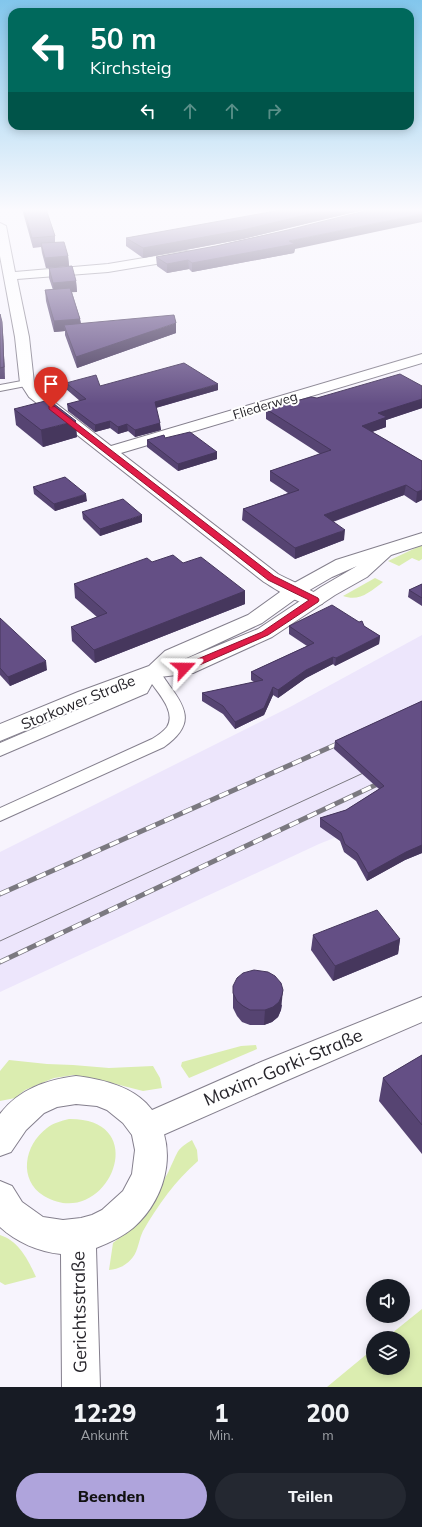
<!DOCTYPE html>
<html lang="de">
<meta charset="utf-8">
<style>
:root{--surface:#171b24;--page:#242831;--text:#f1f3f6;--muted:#9ea1a6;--accent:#afa4dc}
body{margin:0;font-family:Mulish,sans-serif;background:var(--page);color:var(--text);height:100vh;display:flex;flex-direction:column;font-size:15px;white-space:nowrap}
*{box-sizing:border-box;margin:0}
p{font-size:13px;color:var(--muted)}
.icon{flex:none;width:22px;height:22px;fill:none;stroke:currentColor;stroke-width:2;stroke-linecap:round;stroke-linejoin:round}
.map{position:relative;height:1387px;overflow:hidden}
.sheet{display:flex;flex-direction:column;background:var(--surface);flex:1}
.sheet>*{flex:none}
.banner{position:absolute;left:8px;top:8px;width:406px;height:122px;border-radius:12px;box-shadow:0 2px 10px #0003;background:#00695c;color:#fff;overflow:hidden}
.fabs{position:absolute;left:366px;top:1279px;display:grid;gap:8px}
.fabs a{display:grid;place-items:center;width:44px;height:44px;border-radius:50%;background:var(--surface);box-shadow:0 2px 10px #0003;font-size:20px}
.pin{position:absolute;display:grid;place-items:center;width:34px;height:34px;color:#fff;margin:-41px -17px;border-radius:50% 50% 50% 0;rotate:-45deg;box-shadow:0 0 4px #0007}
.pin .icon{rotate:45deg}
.me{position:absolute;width:44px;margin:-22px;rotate:67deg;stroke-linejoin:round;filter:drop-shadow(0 0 3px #0008)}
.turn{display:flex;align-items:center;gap:14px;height:84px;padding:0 16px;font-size:18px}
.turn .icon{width:52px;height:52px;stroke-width:2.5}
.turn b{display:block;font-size:28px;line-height:34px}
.lanes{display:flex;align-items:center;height:38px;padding:0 16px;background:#0003;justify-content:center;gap:20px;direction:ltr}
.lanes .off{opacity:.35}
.eta{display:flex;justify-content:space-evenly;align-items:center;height:68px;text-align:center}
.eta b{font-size:24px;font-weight:800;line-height:28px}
.button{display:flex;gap:8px;margin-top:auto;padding:8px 16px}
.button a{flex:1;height:46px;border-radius:24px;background:var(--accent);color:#111;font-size:16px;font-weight:800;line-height:46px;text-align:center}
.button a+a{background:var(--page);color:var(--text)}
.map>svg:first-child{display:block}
.built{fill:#ede6fc}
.green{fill:#dbedb0}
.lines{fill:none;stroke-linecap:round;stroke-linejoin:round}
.lane-casing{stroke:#847f8d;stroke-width:2}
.street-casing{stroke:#847f8d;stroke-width:2}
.secondary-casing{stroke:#847f8d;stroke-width:2}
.lane{fill:#fff;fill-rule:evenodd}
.street{fill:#fff;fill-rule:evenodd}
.secondary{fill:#fff;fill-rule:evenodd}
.tram{stroke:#7b7980;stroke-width:1}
.rail-casing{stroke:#7b7980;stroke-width:5}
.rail{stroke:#fff;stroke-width:3.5;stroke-dasharray:10;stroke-linecap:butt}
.wall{fill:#564472}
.shaded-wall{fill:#46375d}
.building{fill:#644f85;stroke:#46375d}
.route{fill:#e11d48;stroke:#92132f}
.labels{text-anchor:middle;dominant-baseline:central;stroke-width:4;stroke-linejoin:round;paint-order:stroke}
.far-street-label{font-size:13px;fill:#27252b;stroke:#fff}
.street-label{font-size:15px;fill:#27252b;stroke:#fff}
.near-street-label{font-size:18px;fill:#27252b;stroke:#fff}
</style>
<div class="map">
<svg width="422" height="1387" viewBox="0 0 422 1387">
<rect width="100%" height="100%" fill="#f7f4fd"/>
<path class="built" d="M422,635v166l-11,6 -92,37 -319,148v-140l290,-145z"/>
<g class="green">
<path d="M422,545v14l-3,2 -7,-3 -13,8 -11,-5z"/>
<path d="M375,578l8,4c-13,10 -24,20 -40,14z"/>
<path d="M256,1045l1,4 -68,29 -8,-12 1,-4 59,-16z"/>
<path d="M9,1060l38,4 26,1 36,3 44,-2 7,12 2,10 -19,3 -47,-12 -22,-4 -20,3 -29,12 -10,8 -15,3v-30z"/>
<path d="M69,1119c87,-1 37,114 -25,77 -26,-16 -20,-51 3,-68 6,-5 14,-7 22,-9z"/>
<path d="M192,1140l5,10 1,11c-23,20 -40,44 -55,70 -4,8 -5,20 -10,26 -6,8 -14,12 -24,13l4,-27c19,-14 34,-35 46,-55 4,-7 9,-14 12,-22 8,-16 5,-16 21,-26z"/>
<path d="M0,1235c19,6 28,25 36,42l-31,8 -5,-3z"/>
<path d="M422,1309v78h-95l46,-38v19h30v-30h-17z"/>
</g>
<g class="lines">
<g class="lane-casing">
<g id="lane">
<path d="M27,380l4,1 1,2 -1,2 -31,6v-6z"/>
<path d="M152,668c8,2 12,10 17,17 20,26 24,41 -5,62l-164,74v-13l152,-69c5,-3 11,-7 15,-12 9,-14 -7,-32 -15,-43l-5,9 -147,63v-13l135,-58 11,-15z"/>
</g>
</g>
<g class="street-casing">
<g id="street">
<path d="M0,223l6,3 9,46 93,-8 78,-13 4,1 2,3 -2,3 -4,1 -78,13 -91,7 12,58 5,46 6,8 71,55 311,-92v9l-301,90 157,121c9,5 43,20 47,26l-3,4c-18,5 -43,-13 -58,-22l-235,-185 -9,-14 -5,-46 -15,-81z"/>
<path d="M422,997v25l-139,60 -127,56 -11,5 -11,-5 -5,-10 5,-10 127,-56z"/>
</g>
</g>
<g class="secondary-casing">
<g id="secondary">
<path d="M422,533v12l-31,10 -24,22 -32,18 -63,42 -79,36 -33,4 -66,25 -94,39v-17l78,-32 71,-26 16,-15 83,-36 39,-28 49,-27zM357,566l-36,21 -63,42 -80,33 84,-39 39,-28 31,-18z"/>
<path d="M76,1076c24,3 52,9 70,27 35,36 23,94 -13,125 -11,9 -24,15 -37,20l4,139h-38l-1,-133c-22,-2 -45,-12 -61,-27v-46l12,5 10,16 21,15 20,3 18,-2 11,-3 10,-5 21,-19 9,-17 3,-24 -3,-15 -9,-12 -16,-13 -10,-4 -21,-2 -19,3 -13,6 -18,17 -15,22 -11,4v-42c19,-25 46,-34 76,-38z"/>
</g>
</g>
<use href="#lane" class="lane"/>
<use href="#street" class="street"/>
<use href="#secondary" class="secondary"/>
<path class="tram" d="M0,941l372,-172"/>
<g class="rail-casing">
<g id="rail">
<path d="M0,894l344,-153"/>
<path d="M0,962l384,-181"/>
</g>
</g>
<use href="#rail" class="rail"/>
</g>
<g class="wall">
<path d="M22,209h24l9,27v6l13,14 1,10 -23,2 -4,-15 -1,-6 -8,1z"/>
<path d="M280,209h87l-124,30 -100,19 -17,-12v-8l154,-27z"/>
<path d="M288,230l7,19 -1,4 -102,19 -3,-3 -22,4 -10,-7 -1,-9 60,-11z"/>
<path d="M49,268l27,13 1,11h-5l8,27 1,4 95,10 -99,35 -12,-33v-4l-11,1 -8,-31 -1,-11h8l-4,-12z"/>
<path d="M0,314l3,19 2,46h-5z"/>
<path d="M66,383l34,3 118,4 -62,18 5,22 -26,7 -7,-6 -10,3 -8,-6 -15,4 -27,-21 -1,-7 13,-3 -14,-12z"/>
<path d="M422,386v22l-36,12v7l-14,5 50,29v39l-6,3 -12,-8 -71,27 11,18 -49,19 -53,-39 1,-11 45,-16 -18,-12v-10l50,-17 -54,-35v-10l51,-11z"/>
<path d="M14,409l63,28 -34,10 -27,-22z"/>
<path d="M165,438l52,14v7l-39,12 -31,-24v-7z"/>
<path d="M33,487l54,14 -32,10 -21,-17z"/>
<path d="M82,512l60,10 -42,14 -17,-17z"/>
<path d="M152,562l31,1 62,28v13l-150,59 -23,-22 -1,-14 26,-10 -22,-19 -1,-14z"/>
<path d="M422,584v22l-14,-9 1,-7z"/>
<path d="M0,618l47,52 -37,16 -10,-11z"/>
<path d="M289,626h75l16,10 -1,8 -44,22 -2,-2 -27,14 -28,20 -5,-3 -9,20 -29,14 -12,-15 -21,-13v-8l52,-11 -3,-2v-8l56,-26 -18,-12z"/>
<path d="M422,701v152l-17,7 -38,21 -11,-20 -12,-9 -4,-11 -20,-14v-9l26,-8 33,-21 -45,-40 1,-8z"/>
<path d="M313,935l87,4 -2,15 -65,27 -22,-31z"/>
<path d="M233,986l49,19 -1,5 -3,7 -6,5 -8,3h-14l-8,-3 -5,-6 -4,-8z"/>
<path d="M422,1055v99l-43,-53 4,-23z"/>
</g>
<g class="shaded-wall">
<path d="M331,209h36l-124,30 -100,19v-10z"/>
<path d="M422,214v8l-127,27 -1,4 -102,19v-9l97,-22z"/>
<path d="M68,256l1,10 -23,2 -1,-10z"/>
<path d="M188,260l1,9 -22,4v-9z"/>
<path d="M76,281l1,11 -23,1 -1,-10z"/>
<path d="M80,319l1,11 -17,-5 1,6 -11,1v-11z"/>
<path d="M2,322l1,11 2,46 -1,-12z"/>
<path d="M176,323v10l-99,35 -1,-11z"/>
<path d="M218,384v6l-63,18v-6z"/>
<path d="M422,399v9l-36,12v7l-25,9 1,-10 16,-13z"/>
<path d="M76,421l1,16 -34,10 -2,-17z"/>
<path d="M110,421v7l-15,4v-7z"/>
<path d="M160,423l1,7 -26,7v-7z"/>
<path d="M127,424l1,7 -10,3v-7z"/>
<path d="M217,452v7l-39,12v-7z"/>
<path d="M406,485l-2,10 -81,30 1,-10z"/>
<path d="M422,490v10l-6,3 1,-11z"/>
<path d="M86,494l1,7 -32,10 -1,-7z"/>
<path d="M142,515v7l-42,14v-7z"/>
<path d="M345,530l-1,10 -49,19v-11z"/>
<path d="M245,591v13l-150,59 -1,-13z"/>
<path d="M380,636l-1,8 -44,22 1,-8z"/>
<path d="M333,657v7l-27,14 -28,20v-8l28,-20z"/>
<path d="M46,661l1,9 -37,16 -2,-9z"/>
<path d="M273,687v8l-9,20 -29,14v-7z"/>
<path d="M422,845v8l-17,7 -38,21 1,-8 38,-21z"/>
<path d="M400,939l-2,15 -65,27 2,-15z"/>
<path d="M283,990l-2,20 -3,7 -6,5 -8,3 1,-15z"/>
</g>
<g class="building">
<path d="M24,209h22l9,27 -23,2z"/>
<path d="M281,209h50l-88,21 -100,18 -17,-10 155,-28z"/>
<path d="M373,209h49v5l-133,27 6,3 -103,19 -4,-3 -21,4 -11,-7 60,-11 72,-16z"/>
<path d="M64,242l4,14 -23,2 -4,-15z"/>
<path d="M72,266l4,15 -23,2 -4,-15z"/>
<path d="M70,288l10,31 -26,2 -9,-31z"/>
<path d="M0,314l2,8 2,45 -4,1z"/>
<path d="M174,315l2,8 -100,34 -12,-32z"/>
<path d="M184,363l34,21 -63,18 5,21 -25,7 -8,-6 -9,3 -8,-6 -15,4 -28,-21 19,-5 -20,-16 30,-8 4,11z"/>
<path d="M400,374l22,12v13l-44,14 9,4 -25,9 60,35v29l-5,2 -11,-7 -82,30 21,15 -50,18 -52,-39 56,-19 -29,-19 61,-21 -65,-41 45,-12 6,1z"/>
<path d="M49,400l27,21 -35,9 -27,-21z"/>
<path d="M190,432l27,20 -39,12 -31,-24 17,-5 1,3z"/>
<path d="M65,477l21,17 -32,10 -21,-17z"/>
<path d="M123,499l19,16 -42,14 -18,-17z"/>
<path d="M173,555l10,8 18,-6 44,34 -151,59 -23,-23 36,-14 -33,-29 73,-26 5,4z"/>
<path d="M422,584v14l-13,-8z"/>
<path d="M332,605l27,17 3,-1 2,5 16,10 -44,22 -3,-1 -27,13 -28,20 -5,-3 -9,21 -29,14 -12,-16 -21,-13 61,-13 -12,-8 63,-29 -25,-17z"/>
<path d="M0,618l46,43 -38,16 -8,-9z"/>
<path d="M422,701v144l-16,7 -38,21 -11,-20 -12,-9 -4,-11 -21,-15 26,-8 38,-24 -49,-45z"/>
<path d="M377,910l23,29 -65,27 -22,-31z"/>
<path d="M254,970l14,2 7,4 6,7 2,7 -1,5 -3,7 -6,5 -8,3h-15l-7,-4 -6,-5 -4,-8v-7l4,-8 6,-5z"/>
<path d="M422,1055v70l-39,-47z"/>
</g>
<linearGradient id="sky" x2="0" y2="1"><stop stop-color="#82c6ec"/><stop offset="0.52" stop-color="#fbfafe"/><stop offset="1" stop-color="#fbfafe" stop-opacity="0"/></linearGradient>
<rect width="422" height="404" fill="url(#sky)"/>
<path class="route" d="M49,406h5l220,170 44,22 1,2 -1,2 -50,33 -80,35h-7l-1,-2 1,-2 81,-34 47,-32 -41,-20 -219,-171z"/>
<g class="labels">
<g class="far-street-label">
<text transform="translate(265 405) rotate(-17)">Fliederweg</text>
</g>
<g class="street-label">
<text transform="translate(78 702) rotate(-22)">Storkower Straße</text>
</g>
<g class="near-street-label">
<text transform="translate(283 1067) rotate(-23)">Maxim-Gorki-Straße</text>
<text transform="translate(79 1312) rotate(-91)">Gerichtsstraße</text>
</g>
</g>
</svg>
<div class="fabs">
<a><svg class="icon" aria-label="sound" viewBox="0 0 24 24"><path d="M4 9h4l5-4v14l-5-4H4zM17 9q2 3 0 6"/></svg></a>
<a><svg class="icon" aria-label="layers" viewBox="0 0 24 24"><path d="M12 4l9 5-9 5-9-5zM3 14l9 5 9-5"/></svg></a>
</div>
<div class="pin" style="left:51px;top:408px;background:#d93025"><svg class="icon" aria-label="arrive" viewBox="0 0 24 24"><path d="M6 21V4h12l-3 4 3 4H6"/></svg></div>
<svg class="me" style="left:184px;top:668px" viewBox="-20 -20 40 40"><path d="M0-17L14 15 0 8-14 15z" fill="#e11d48" stroke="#fff" stroke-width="4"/></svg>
<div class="banner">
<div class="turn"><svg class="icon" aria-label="left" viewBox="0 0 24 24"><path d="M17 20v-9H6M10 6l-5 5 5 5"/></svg><div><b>50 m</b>Kirchsteig</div></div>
<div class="lanes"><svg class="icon" aria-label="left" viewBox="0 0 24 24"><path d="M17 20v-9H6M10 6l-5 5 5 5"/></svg><svg class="icon off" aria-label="ahead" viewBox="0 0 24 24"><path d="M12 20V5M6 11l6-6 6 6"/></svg><svg class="icon off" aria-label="ahead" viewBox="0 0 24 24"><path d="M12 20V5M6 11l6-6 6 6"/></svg><svg class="icon off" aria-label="right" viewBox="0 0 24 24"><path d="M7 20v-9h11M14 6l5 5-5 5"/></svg></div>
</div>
</div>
<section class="sheet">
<div class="eta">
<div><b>12:29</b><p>Ankunft</p></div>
<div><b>1</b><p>Min.</p></div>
<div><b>200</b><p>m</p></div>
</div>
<div class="button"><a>Beenden</a><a>Teilen</a></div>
</section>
